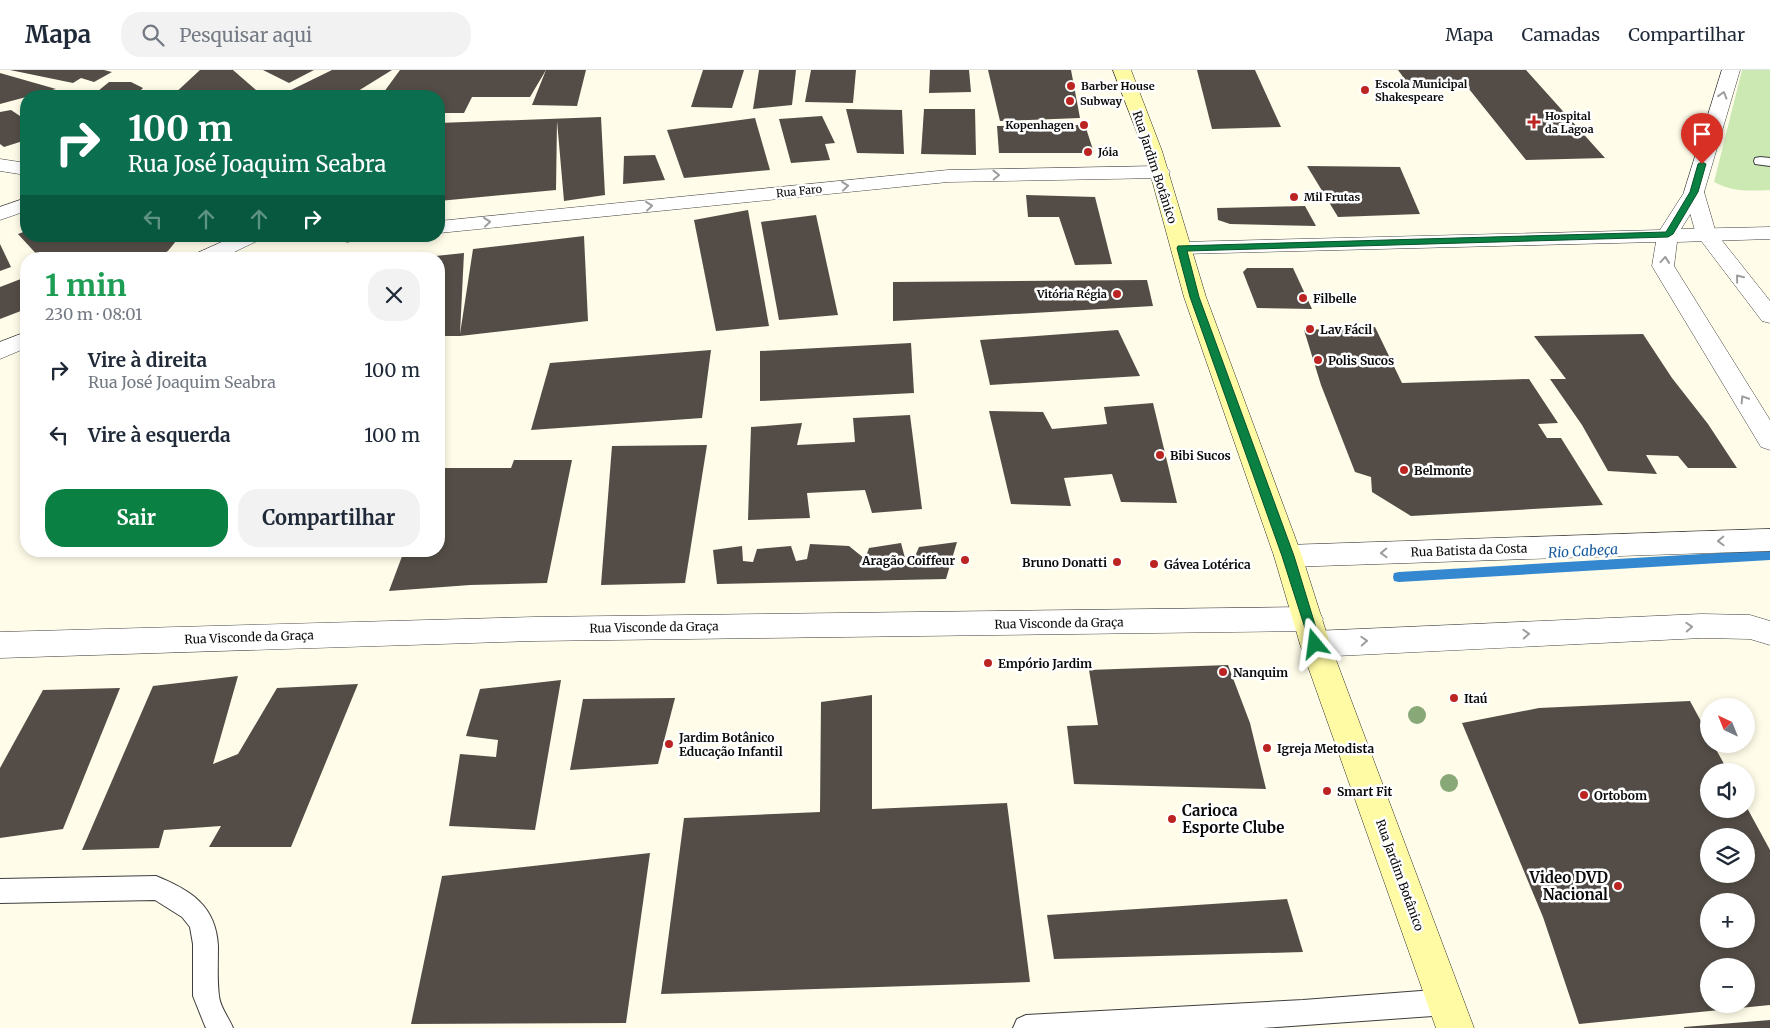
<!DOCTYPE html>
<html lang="pt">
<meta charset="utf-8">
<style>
:root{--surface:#fff;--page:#f2f2f3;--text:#1f2937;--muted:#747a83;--line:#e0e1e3;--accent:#0b8043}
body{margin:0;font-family:Merriweather,serif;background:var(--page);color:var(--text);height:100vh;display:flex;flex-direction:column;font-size:19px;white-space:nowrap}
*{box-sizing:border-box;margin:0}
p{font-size:16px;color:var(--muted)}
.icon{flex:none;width:28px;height:28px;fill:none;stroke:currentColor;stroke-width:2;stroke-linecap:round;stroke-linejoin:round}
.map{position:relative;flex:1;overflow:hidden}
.drawer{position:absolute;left:20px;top:182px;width:425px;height:305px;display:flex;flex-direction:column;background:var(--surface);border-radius:20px;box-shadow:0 2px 8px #0003}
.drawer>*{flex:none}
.guide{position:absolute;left:20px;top:20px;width:425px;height:152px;border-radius:20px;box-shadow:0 2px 8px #0003;background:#0b6e4f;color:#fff;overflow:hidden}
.needle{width:32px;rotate:317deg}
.fabs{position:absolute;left:1700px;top:628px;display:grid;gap:10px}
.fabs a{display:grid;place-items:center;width:55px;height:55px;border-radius:50%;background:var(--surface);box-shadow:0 2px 8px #0003;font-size:25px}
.pin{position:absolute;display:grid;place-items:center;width:42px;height:42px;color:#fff;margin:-51px -21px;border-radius:50% 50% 50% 0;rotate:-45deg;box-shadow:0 0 5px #0007}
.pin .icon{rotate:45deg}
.me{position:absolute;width:55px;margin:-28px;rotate:344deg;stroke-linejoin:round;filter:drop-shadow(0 0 4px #0008)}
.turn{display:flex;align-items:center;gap:18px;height:105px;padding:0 25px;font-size:22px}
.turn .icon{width:65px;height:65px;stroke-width:2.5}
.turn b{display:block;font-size:35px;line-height:42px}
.lanes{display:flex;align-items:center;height:48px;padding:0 25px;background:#0003;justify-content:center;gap:25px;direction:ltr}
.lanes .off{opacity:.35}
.round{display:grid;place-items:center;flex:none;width:52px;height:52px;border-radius:20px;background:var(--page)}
.headline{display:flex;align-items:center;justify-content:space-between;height:85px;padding:0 25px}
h1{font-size:30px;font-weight:700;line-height:38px;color:#1e9e55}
.action{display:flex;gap:10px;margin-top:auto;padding:10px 25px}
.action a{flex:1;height:58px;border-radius:20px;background:var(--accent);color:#fff;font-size:20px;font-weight:700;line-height:58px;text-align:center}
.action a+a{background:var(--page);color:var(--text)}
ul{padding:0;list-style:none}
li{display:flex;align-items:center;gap:15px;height:65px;padding:0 25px}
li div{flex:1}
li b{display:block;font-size:19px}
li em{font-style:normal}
header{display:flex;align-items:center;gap:30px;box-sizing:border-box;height:70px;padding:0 25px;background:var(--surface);border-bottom:1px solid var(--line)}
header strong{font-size:24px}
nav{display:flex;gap:28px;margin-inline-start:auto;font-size:18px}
.search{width:350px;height:45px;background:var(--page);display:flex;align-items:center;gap:12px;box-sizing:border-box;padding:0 18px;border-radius:20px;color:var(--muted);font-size:19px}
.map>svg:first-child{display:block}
.green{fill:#cce9b3}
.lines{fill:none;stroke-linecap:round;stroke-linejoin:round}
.stream{fill:#3388cf;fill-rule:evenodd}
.building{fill:#544d47;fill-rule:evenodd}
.service-casing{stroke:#3e3e3e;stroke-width:2}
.minor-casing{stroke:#3e3e3e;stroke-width:1}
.tertiary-casing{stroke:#3e3e3e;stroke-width:1}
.secondary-casing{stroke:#2d2d2d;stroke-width:1}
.service{fill:#fff;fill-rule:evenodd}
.minor{fill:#fff;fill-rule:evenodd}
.tertiary{fill:#fff;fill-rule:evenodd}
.secondary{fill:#fffaa4;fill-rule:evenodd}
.tree{fill:#88a878}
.oneway{stroke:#9d9d9d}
.route{fill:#0b8043;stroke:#07532c}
.poi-dot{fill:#bc2422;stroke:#fff;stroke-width:2}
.labels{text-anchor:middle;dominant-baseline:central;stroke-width:5;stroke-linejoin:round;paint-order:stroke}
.far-poi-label{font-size:11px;font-weight:bold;fill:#0b0b0b;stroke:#fff;text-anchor:start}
.far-street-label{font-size:11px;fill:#0b0b0b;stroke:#fff}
.street-label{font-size:12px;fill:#0b0b0b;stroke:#fff}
.poi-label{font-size:12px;font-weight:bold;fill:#0b0b0b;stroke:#fff;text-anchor:start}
.water-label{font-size:14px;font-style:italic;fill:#14599d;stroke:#fff}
.near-poi-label{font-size:15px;font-weight:bold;fill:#0b0b0b;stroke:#fff;text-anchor:start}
</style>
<header>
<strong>Mapa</strong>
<div class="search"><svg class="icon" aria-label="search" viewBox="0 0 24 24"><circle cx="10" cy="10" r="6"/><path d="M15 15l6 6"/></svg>Pesquisar aqui</div>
<nav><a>Mapa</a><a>Camadas</a><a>Compartilhar</a></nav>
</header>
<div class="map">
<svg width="1770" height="958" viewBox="0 0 1770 958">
<rect width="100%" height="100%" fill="#fffce9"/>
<path class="green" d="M1742,0h28v120c-20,1 -38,2 -56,-8z"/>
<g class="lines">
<path class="stream" d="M1770,480v10l-371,22 -5,-1 -1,-4 1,-4 5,-1z"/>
</g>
<g class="building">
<path d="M10,0h94l8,2 -18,10 -13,-4 -8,5z"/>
<path d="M200,0h33l23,20 -8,6h-76z"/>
<path d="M263,0h51l-25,13z"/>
<path d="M332,0h60l-42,26h-53l-10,-4z"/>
<path d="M400,0h146l-16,27h-58l-8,16h-25v-17h-58z"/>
<path d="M546,0h40l-9,36 -45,-1z"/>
<path d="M703,0h41l-12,38 -41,-1z"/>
<path d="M759,0h37l-4,35 -39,4z"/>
<path d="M811,0h45l-3,33 -48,-1z"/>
<path d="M930,0h39l2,22 -42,1z"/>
<path d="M988,0h83l9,48 -80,3z"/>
<path d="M1197,0h58l26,57 -69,2z"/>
<path d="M1398,0h128l79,88 -79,2 -61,-76 -56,1z"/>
<path d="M0,3l56,16 -56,15z"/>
<path d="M109,12h22l12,6 -8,8h-43z"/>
<path d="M846,39l56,1 2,44 -47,-1z"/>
<path d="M924,39h51l1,46 -55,-1z"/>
<path d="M11,40l15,10v20l-22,7 -4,-3v-32z"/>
<path d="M822,46l13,27 -10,1 5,16 -39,3 -12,-44z"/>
<path d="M601,47l4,78 -41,6 -7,-80 -1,69 -117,11v-78z"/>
<path d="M755,48l15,52 -86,8 -17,-48z"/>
<path d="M1085,55l9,28h-95l-2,-27z"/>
<path d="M655,85l10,25 -42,4 1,-28z"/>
<path d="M1307,96l93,1 20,47 -82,3z"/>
<path d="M1026,125l69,2 17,67 -37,1 -16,-48h-31z"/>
<path d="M1305,136l11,20 -86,-2 -12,-4 -1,-12z"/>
<path d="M748,140l21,116 -53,5 -22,-111z"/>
<path d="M816,145l22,100 -59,5 -18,-98z"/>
<path d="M26,161v5h154l-12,15 -15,8h-112l-23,-25z"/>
<path d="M584,166l4,85 -128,15h-21v-77l-13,-2 38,-4 -4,81 13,-85z"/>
<path d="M0,174l11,23 -11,4z"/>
<path d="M1247,198h46l19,41 -55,-1 -14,-36z"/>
<path d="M26,207v32l-26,10v-32z"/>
<path d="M1147,210l6,26 -260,15v-39z"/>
<path d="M1375,257l27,56 127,-4 29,44 -20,1 9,14h14l42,67 -192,11 -39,-24 -1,-15 -16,-5 -34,-87 -17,-55z"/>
<path d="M1118,260l22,46 -150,9 -10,-45z"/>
<path d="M1643,264l29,44 36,46 29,44h-49l-10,-12 -32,-1 11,19 -49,-3 -26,-46 -32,-46h16l-32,-43z"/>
<path d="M911,273l3,50 -154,8v-50z"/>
<path d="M711,280l-9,68 -171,12 19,-67z"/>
<path d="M1153,333l24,100 -56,-1 -9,-28 -48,4 7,28 -60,-2 -22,-93 54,1 9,17 55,-5 -3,-17z"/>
<path d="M910,345l12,94 -50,4 -7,-23 -58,3 3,25 -62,2 3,-93 51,-4 -5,22 58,-3 -2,-24z"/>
<path d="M707,375l-22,138 -84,2 11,-139z"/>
<path d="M514,390h58l-25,123 -77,2 -81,6 15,-40h35v-83h72z"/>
<path d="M957,472l-11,37 -229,5 -4,-34 29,-4 1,15 10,1 4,-13 34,-3 5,15 11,-2 3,-15 39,2 16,13 4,-11 32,-5 4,15 11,-4 3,-7z"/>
<path d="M1228,595l22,58 16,66 -192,-5 -7,-58 31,-1 -9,-55z"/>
<path d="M238,606l-25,88 25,-10 39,-66 81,-4 -67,163h-82l12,-21 -57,4 -5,18 -77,2 71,-164z"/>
<path d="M561,610l-26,150 -86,-4 11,-72 36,3 2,-17 -32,-4 14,-47z"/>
<path d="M120,618l-57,141 -63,9v-70l43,-78z"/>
<path d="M872,625v114l135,-6 23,179 -369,12 23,-176 136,-6 1,-110z"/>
<path d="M675,628l-17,66 -88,6 13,-71z"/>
<path d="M1690,631l19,35v8h4l15,27h-19v38h37v-3l24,44v155l-191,19 -36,-107 -81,-194 77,-15zM1709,766h37v38h-37zM1709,831h37v38h-37zM1709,896h37v38h-37z"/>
<path d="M650,783l-24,170 -215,1 31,-148z"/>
<path d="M1287,829l16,53 -249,7 -7,-44z"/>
<path d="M1770,950v8h-86v-1z"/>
</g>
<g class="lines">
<g class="service-casing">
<g id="service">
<path d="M1760,87l10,1v8l-15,-2 -1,-3 1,-3z"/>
<path d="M156,806c34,14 60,29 62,70 0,17 -1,34 1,50 1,11 10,22 14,32h-27l-1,-2 -12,-30v-52l-3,-17 -8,-10 -27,-17 -155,3v-24z"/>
<path d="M1447,919l9,4 4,9 -4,9 -9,4 -184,13h-250l4,-9 9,-4 277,-15z"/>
</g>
</g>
<g class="minor-casing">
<g id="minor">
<path d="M0,89l26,4v12l-26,-4z"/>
<path d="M1160,96l7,2 3,4 -3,4 -7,2 -212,4 -509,51v-12l509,-51z"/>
<path d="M1694,116l7,2 3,4 -23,37 89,-2v12l-93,3 -3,24 96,154v30l-9,-3 -109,-181 4,-24 -475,12 -7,-2 -3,-4 3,-4 7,-2 479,-12 27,-42z"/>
<path d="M26,128v13l-26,9v-13z"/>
<path d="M235,166h27l-3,4 -39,19h-28l3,-5z"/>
<path d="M332,166h26l-3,4 -7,2 -13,-2z"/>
<path d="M26,262v16l-26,11v-17z"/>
<path d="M1770,459v22l-482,16 -10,-3 -4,-8 4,-8 10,-3z"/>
<path d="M1308,537l10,3 5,9 -5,9 -10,3 -774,10 -534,17v-26l534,-15z"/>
<path d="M1702,544l48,1 20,6v24l-20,-6 -48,-1 -387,19 -10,-4 -5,-9 5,-9 10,-4z"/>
</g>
</g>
<g class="tertiary-casing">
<path id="tertiary" d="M1722,0h18l-36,122 12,41 54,68v22l-8,-2 -66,-87 -12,-42z"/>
</g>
<g class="secondary-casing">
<path id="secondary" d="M1113,0h18l31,81 44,146 96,259 28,88 144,384h-38l-136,-384 -26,-88 -90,-259 -40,-146z"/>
</g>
<use href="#service" class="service"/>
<use href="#minor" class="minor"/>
<use href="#tertiary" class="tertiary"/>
<use href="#secondary" class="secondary"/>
</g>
<g class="tree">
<circle cx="1417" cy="645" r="9"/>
<circle cx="1449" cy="713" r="9"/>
</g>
<defs><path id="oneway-chevron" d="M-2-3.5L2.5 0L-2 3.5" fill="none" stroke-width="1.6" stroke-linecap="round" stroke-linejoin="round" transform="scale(1.25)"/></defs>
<g class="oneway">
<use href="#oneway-chevron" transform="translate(1723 25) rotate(-73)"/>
<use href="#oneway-chevron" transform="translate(996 105) rotate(-1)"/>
<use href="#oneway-chevron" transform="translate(845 116) rotate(-6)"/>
<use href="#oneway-chevron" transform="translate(649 136) rotate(-6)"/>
<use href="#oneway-chevron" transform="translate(487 152) rotate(-6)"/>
<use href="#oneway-chevron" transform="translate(1665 190) rotate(-85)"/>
<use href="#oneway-chevron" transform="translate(1739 208) rotate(-129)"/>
<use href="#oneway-chevron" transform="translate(1744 329) rotate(-122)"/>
<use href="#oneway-chevron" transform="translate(1721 471) rotate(178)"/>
<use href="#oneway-chevron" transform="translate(1384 483) rotate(178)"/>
<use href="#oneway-chevron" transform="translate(1689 557) rotate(-3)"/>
<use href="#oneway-chevron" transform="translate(1526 564) rotate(-3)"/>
<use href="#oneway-chevron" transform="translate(1364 571) rotate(-3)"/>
</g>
<path class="route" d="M1702,92l4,2 -8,28 -25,42 -5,3 -481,14 12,46 95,259 27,88 -1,3 -5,2 -4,-2 -29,-91 -92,-259 -13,-49 1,-2 488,-14 24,-40 8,-28z"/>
<g class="poi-dot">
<circle cx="1071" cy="16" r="5"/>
<circle cx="1365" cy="20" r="5"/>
<circle cx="1070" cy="31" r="5"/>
<path d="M1531.5 44.5h5v5h5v5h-5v5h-5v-5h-5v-5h5z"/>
<circle cx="1084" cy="55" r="5"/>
<circle cx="1088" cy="82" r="5"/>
<circle cx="1294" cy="127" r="5"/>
<circle cx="1117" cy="224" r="5"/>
<circle cx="1303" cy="228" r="5"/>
<circle cx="1310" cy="259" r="5"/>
<circle cx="1318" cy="290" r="5"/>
<circle cx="1160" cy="385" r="5"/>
<circle cx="1404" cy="400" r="5"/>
<circle cx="965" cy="490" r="5"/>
<circle cx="1117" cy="492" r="5"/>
<circle cx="1154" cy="494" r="5"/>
<circle cx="988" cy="593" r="5"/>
<circle cx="1223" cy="602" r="5"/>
<circle cx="1454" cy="628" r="5"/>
<circle cx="669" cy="674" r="5"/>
<circle cx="1267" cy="678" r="5"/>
<circle cx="1327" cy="721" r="5"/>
<circle cx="1584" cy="725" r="5"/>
<circle cx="1172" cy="749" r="5"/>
<circle cx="1618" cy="816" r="5"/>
</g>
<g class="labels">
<g class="far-poi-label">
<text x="1375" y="14">Escola Municipal<tspan x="1375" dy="13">Shakespeare</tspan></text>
<text x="1081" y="16">Barber House</text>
<text x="1080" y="31">Subway</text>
<text x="1545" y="46">Hospital<tspan x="1545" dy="13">da Lagoa</tspan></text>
<text x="1074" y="55" text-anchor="end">Kopenhagen</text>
<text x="1098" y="82">Jóia</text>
<text x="1304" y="127">Mil Frutas</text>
<text x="1107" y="224" text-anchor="end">Vitória Régia</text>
</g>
<g class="far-street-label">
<text transform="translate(799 121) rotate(-6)">Rua Faro</text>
</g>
<g class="street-label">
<text transform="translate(1155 97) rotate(72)">Rua Jardim Botânico</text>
<text transform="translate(1469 480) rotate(-2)">Rua Batista da Costa</text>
<text transform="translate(1059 553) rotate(-1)">Rua Visconde da Graça</text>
<text transform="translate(654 557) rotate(-1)">Rua Visconde da Graça</text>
<text transform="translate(249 567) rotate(-2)">Rua Visconde da Graça</text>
<text transform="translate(1400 805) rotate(70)">Rua Jardim Botânico</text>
</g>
<g class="poi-label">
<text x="1313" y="228">Filbelle</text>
<text x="1320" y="259">Lav Fácil</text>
<text x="1328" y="290">Polis Sucos</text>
<text x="1170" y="385">Bibi Sucos</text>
<text x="1414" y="400">Belmonte</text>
<text x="955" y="490" text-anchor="end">Aragão Coiffeur</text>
<text x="1107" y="492" text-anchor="end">Bruno Donatti</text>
<text x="1164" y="494">Gávea Lotérica</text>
<text x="998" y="593">Empório Jardim</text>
<text x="1233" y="602">Nanquim</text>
<text x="1464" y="628">Itaú</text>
<text x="679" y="667">Jardim Botânico<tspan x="679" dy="14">Educação Infantil</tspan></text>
<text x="1277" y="678">Igreja Metodista</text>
<text x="1337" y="721">Smart Fit</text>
<text x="1594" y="725">Ortobom</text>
</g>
<g class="water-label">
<text transform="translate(1583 481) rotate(-3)">Rio Cabeça</text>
</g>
<g class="near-poi-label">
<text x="1182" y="740">Carioca<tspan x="1182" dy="17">Esporte Clube</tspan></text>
<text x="1608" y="807" text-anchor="end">Video DVD<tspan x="1608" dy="17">Nacional</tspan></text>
</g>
</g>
</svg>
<div class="fabs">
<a><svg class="needle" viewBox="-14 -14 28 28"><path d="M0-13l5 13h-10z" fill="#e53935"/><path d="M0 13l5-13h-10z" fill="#747a83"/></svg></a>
<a><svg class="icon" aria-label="sound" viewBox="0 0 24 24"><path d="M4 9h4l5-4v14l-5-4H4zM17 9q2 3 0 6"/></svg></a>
<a><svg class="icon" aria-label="layers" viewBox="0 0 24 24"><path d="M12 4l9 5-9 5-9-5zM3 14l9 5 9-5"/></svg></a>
<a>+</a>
<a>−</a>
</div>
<div class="pin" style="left:1702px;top:94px;background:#d93025"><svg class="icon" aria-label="arrive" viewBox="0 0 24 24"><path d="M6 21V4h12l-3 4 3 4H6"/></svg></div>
<svg class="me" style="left:1315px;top:574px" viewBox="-20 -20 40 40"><path d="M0-17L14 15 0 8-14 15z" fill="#0b8043" stroke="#fff" stroke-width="4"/></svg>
<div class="guide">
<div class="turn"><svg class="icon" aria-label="right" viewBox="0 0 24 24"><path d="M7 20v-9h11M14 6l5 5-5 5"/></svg><div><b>100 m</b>Rua José Joaquim Seabra</div></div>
<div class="lanes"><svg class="icon off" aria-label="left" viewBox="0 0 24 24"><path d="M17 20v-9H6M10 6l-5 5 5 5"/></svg><svg class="icon off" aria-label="ahead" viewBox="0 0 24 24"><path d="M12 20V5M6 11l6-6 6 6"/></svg><svg class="icon off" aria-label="ahead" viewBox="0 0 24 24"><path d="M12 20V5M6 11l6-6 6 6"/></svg><svg class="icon" aria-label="right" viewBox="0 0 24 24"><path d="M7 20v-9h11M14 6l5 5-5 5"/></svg></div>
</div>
<section class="drawer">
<div class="headline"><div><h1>1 min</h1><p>230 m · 08:01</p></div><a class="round"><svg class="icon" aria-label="close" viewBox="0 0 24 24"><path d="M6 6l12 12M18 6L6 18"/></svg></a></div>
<ul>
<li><svg class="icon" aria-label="right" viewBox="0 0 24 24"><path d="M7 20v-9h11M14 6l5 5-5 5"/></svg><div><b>Vire à direita</b><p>Rua José Joaquim Seabra</p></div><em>100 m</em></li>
<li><svg class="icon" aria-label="left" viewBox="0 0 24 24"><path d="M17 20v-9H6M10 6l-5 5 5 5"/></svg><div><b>Vire à esquerda</b></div><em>100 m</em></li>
</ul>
<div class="action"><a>Sair</a><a>Compartilhar</a></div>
</section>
</div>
